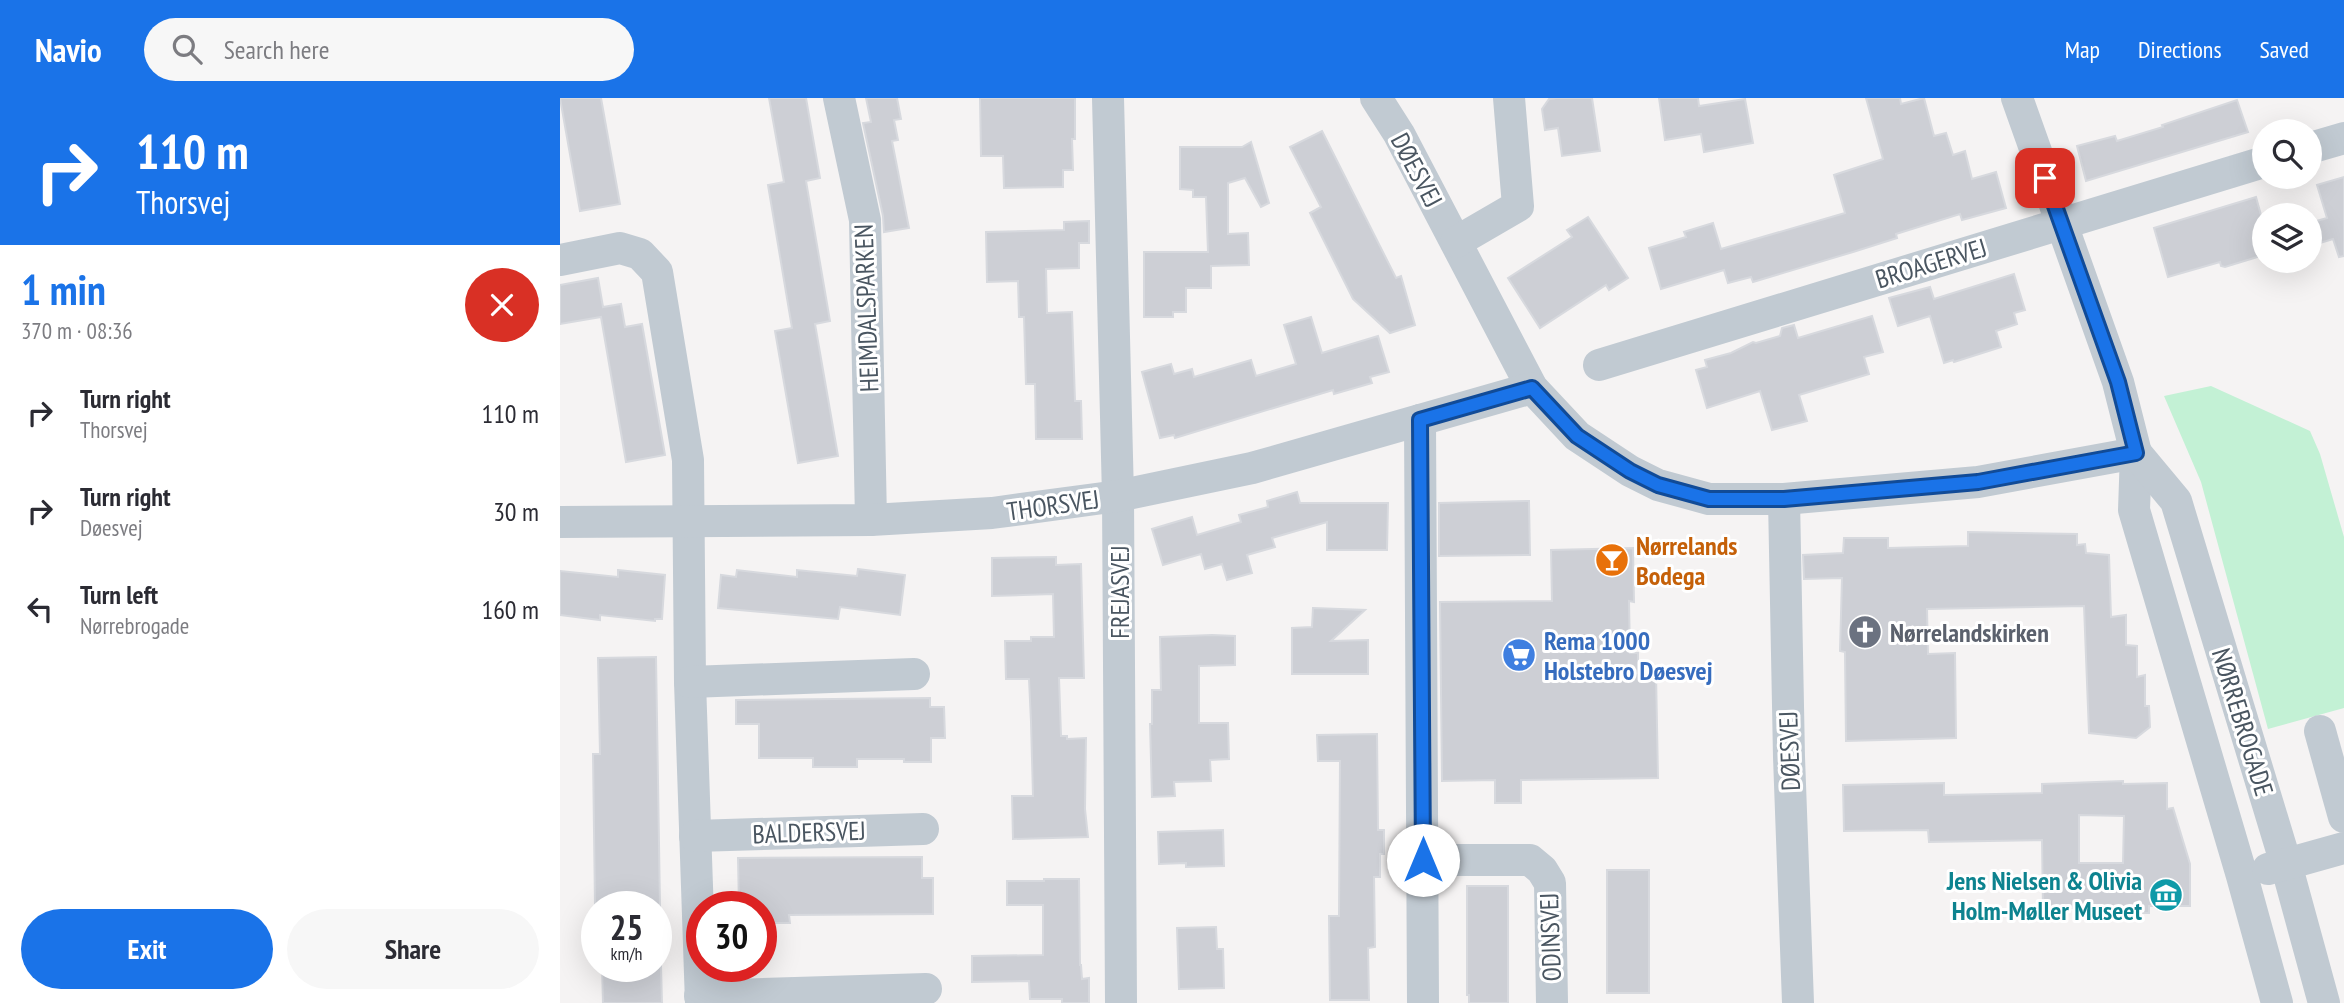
<!DOCTYPE html>
<meta charset="utf-8">
<style>
:root{--surface:#fff;--page:#f7f7f7;--text:#2b2b33;--muted:#7c7c81;--accent:#1a73e8}
body{margin:0;font-family:"PT Sans Narrow",sans-serif;background:var(--page);color:var(--text);height:100vh;display:flex;flex-direction:column;font-size:26px;white-space:nowrap}
*{box-sizing:border-box;margin:0}
p{font-size:23px;color:var(--muted)}
.icon{flex:none;width:38px;height:38px;fill:none;stroke:currentColor;stroke-width:2;stroke-linecap:round;stroke-linejoin:round}
.map{position:relative;flex:1;overflow:hidden}
.panel{display:flex;flex-direction:column;background:var(--surface);width:560px}
.panel>*{flex:none}
.guide{background:#1a73e8;color:#fff;overflow:hidden}
.fabs{position:absolute;left:1692px;top:21px;display:grid;gap:14px}
.fabs a{display:grid;place-items:center;width:70px;height:70px;border-radius:50%;background:var(--surface);box-shadow:0 7px 28px #0002;font-size:35px}
.speed{position:absolute;left:21px;top:793px;display:flex;gap:14px;font-size:35px;font-weight:700;text-align:center}
.speed>*{display:grid;place-content:center;width:91px;height:91px;border-radius:50%;background:var(--surface);box-shadow:0 7px 28px #0002;line-height:1}
.speed small{font-size:18px;font-weight:400}
.speed .limit{border:10px solid #d22;background:#fff;color:#111}
.pin{position:absolute;display:grid;place-items:center;width:60px;height:60px;color:#fff;margin:-30px;border-radius:14px;box-shadow:0 4px 10px #0006}
.me{position:absolute;width:77px;margin:-38px;rotate:0deg;stroke-linejoin:round;filter:drop-shadow(0 0 5px #0008)}
.turn{display:flex;align-items:center;gap:24px;height:147px;padding:0 21px;font-size:32px}
.turn .icon{width:91px;height:91px;stroke-width:2.5}
.turn b{display:block;font-size:49px;line-height:60px}
.round{display:grid;place-items:center;flex:none;width:74px;height:74px;border-radius:37px;background:var(--page)}
.summary{display:flex;align-items:center;justify-content:space-between;height:119px;padding:0 21px}
h1{font-size:42px;font-weight:800;line-height:52px;color:var(--accent)}
.cta{display:flex;gap:14px;margin-top:auto;padding:14px 21px}
.cta a{flex:1;height:80px;border-radius:42px;background:var(--accent);color:#fff;font-size:28px;font-weight:800;line-height:80px;text-align:center}
.cta a+a{background:var(--page);color:var(--text)}
ul{padding:0;list-style:none}
li{display:flex;align-items:center;gap:21px;height:98px;padding:0 21px}
li div{flex:1}
li b{display:block;font-size:26px}
li em{font-style:normal}
header{display:flex;align-items:center;gap:42px;box-sizing:border-box;height:98px;padding:0 35px;background:var(--accent);color:#fff}
header strong{font-size:33px}
nav{display:flex;gap:38px;margin-inline-start:auto;font-size:24px}
.search{width:490px;height:63px;background:var(--page);display:flex;align-items:center;gap:18px;box-sizing:border-box;padding:0 24px;border-radius:38px;color:var(--muted);font-size:26px}
main{display:flex;flex:1;min-height:0}
.map>svg:first-child{display:block}
.green{fill:#c3f1d5}
.building{fill:#cdcfd5;stroke:#d7d9de;stroke-width:2;fill-rule:evenodd}
.lines{fill:none;stroke-linecap:round;stroke-linejoin:round}
.minor{stroke:#c1cad2;stroke-width:32}
.route-casing{stroke:#114b97;stroke-width:18}
.route{stroke:#1a73e8;stroke-width:12}
.labels{text-anchor:middle;dominant-baseline:central;stroke-width:6;stroke-linejoin:round;paint-order:stroke}
.street-label{font-size:26px;fill:#4a5661;stroke:#fff}
.food-label{font-size:26px;font-weight:bold;fill:#c56008;stroke:#fff;text-anchor:start}
.worship-label{font-size:26px;font-weight:bold;fill:#5b616d;stroke:#fff;text-anchor:start}
.shop-label{font-size:26px;font-weight:bold;fill:#366cbe;stroke:#fff;text-anchor:start}
.culture-label{font-size:26px;font-weight:bold;fill:#0d838f;stroke:#fff;text-anchor:end}
</style>
<header>
<strong>Navio</strong>
<div class="search"><svg class="icon" aria-label="search" viewBox="0 0 24 24"><circle cx="10" cy="10" r="6"/><path d="M15 15l6 6"/></svg>Search here</div>
<nav><a>Map</a><a>Directions</a><a>Saved</a></nav>
</header>
<main>
<section class="panel">
<div class="guide">
<div class="turn"><svg class="icon" aria-label="right" viewBox="0 0 24 24"><path d="M7 20v-9h11M14 6l5 5-5 5"/></svg><div><b>110 m</b>Thorsvej</div></div>
</div>
<div class="summary"><div><h1>1 min</h1><p>370 m · 08:36</p></div><a class="round" style="background:#d93025;color:#fff"><svg class="icon" aria-label="close" viewBox="0 0 24 24"><path d="M6 6l12 12M18 6L6 18"/></svg></a></div>
<ul>
<li><svg class="icon" aria-label="right" viewBox="0 0 24 24"><path d="M7 20v-9h11M14 6l5 5-5 5"/></svg><div><b>Turn right</b><p>Thorsvej</p></div><em>110 m</em></li>
<li><svg class="icon" aria-label="right" viewBox="0 0 24 24"><path d="M7 20v-9h11M14 6l5 5-5 5"/></svg><div><b>Turn right</b><p>Døesvej</p></div><em>30 m</em></li>
<li><svg class="icon" aria-label="left" viewBox="0 0 24 24"><path d="M17 20v-9H6M10 6l-5 5 5 5"/></svg><div><b>Turn left</b><p>Nørrebrogade</p></div><em>160 m</em></li>
</ul>
<div class="cta"><a>Exit</a><a>Share</a></div>
</section>
<div class="map">
<svg width="1784" height="905" viewBox="0 0 1784 905">
<rect width="100%" height="100%" fill="#f5f3f3"/>
<path class="green" d="M1651,288l99,45 10,23 24,83v171l-76,21 -67,-247 -37,-86z"/>
<g class="building">
<path d="M0,0h41l19,106 -40,7z"/>
<path d="M209,0h37l14,80 -14,3 24,140 -15,3 23,132 -40,7 -23,-132 17,-3 -24,-143 16,-3z"/>
<path d="M306,0h31l4,21 -7,1 4,20 -6,1 17,87 -25,4 -1,-16 -20,-93 8,-1z"/>
<path d="M420,0h95v41h-3l1,31h-10v17l-59,1 -1,-32h-22z"/>
<path d="M997,0h35l8,53 -38,5 -4,-28 -13,2 -3,-21 7,-10z"/>
<path d="M1099,0h39l1,8 46,-7 8,44 -49,9 -3,-18 -36,6z"/>
<path d="M1306,0h34l1,6 23,-6 10,38 12,-3 7,22 12,-4 7,28 24,-7 10,36 -44,12 -2,-6 -64,20 1,4 -44,14 -100,30 -2,-5 -23,6 -4,-13 -63,19 -12,-41 37,-11 -2,-5 29,-9 8,26 124,-36 -11,-38 49,-16z"/>
<path d="M1677,2l11,32 -162,49 -9,-35 38,-10 2,5 46,-14 -1,-2z"/>
<path d="M762,33l74,147 5,-2 14,49 -25,8 -37,-34 -43,-86 11,-6 -31,-60z"/>
<path d="M691,44l18,61 -8,4 -16,-29 -17,5v51l20,-1 1,32 -38,1v22h-25v24h-13v5h-29v-65h64l-2,-55h-13v-7l-13,-1v-42h62z"/>
<path d="M1784,79v79l-5,1 -6,-18 -13,4 -7,-21 14,-4 -10,-33z"/>
<path d="M1696,99l8,29v29l-39,12 -4,-1 -1,-4 -52,15 -14,-49z"/>
<path d="M1028,119l40,61 -19,12 -3,-5 -66,43 -32,-50 64,-41 -5,-7z"/>
<path d="M529,123v22h-10v25l-33,1 1,44 25,-1 3,89h6l1,38h-46l-1,-55h-9l-2,-67h-5l-1,-36 -31,1 -1,-50 78,-2v-8z"/>
<path d="M1454,176l11,36 -11,3 3,11 -21,7 5,16 -47,15 -1,-2 -9,3 -14,-47 -32,10 -9,-28 41,-11 4,12z"/>
<path d="M38,180l5,29 18,-3 4,23 17,-3 23,131 -39,7 -25,-145 -41,7v-39z"/>
<path d="M1312,218l11,36 -19,5 5,17 -70,21 8,26 -35,9 -12,-39 -53,17 -11,-38 11,-3 -2,-7 26,-7 22,-11 3,1 24,-7 2,-8 12,-3 4,13z"/>
<path d="M751,219l11,36 56,-17 11,36 -19,5 2,6 -38,11 -1,-4 -158,48 -1,-3 -14,3 -18,-66 29,-8 3,10 18,-5 2,8 57,-17 5,16 40,-12 -12,-39z"/>
<path d="M737,394l3,11h88l-1,47h-60v-28l-55,16 3,9 -28,8 5,18 -25,7 -5,-16 -17,5 -4,-15 -38,11 -11,-36 40,-12 5,18 44,-13 -2,-7 29,-8 -1,-6z"/>
<path d="M969,403l1,54 -91,1v-53z"/>
<path d="M1408,434l109,2v11l8,-1 1,9 23,2 2,62 15,-2v30l11,1v31l8,-2v31h4l1,21 -14,11 -47,-5 -5,-127 -157,3 1,45 27,-1 1,85 -110,3 -1,-89 -5,-1 2,-73 -38,1 -1,-24 40,-2 1,-15h44v10l80,-2z"/>
<path d="M1073,450l1,54 -5,-1 1,52h8v20h18l2,105 -137,2v23h-26v-23l-53,1 -2,-179 112,-1 -1,-51z"/>
<path d="M496,459v8l25,-1 3,114h-25l2,58h6v3l19,-1 -1,71 3,28 -75,2 -1,-43h21l-2,-74 -2,-43h-23l-1,-38h26v-4h23l-1,-43 -61,2v-38z"/>
<path d="M298,471l47,6 -5,40 -60,-8 -2,12 -120,-11 3,-33 15,2 1,-7 60,7v-7l60,6z"/>
<path d="M58,472l47,5 -3,44h-7v2l-55,-6v5l-40,-5v-44l58,6z"/>
<path d="M753,510l52,2 -34,31 37,-1v34h-76v-46l20,-1z"/>
<path d="M652,537l23,1v29l-36,1v57h29l1,36 -19,1 1,21 -37,1 1,14 -23,1 -2,-73h2v-34h9l-1,-53z"/>
<path d="M96,559l4,249h-65l-2,-152h7l-2,-96z"/>
<path d="M370,600v9h14l1,31h-14v24h-27v-3h-47v8h-44v-9h-54v-34h-23v-24z"/>
<path d="M817,636l1,96h6v24h-4v23h-6l1,70 -7,1 1,52h-39l-1,-84h10l1,-155h-22l-1,-26z"/>
<path d="M1563,683v3l44,-1v26l6,-1 17,56v42h-41v7h-66v-5h-40l-1,-68 -113,2 -1,-12 -84,1 -1,-46 101,-2v12l98,-2v-9zM1519,717l45,1 -1,47h-44z"/>
<path d="M663,732l1,36 -38,1v-4l-27,1 -1,-32z"/>
<path d="M362,759v21h11v36l-144,1 1,8h-28v-17h-23l-1,-48z"/>
<rect x="1047" y="772" width="42" height="123"/>
<path d="M484,781h35l1,86h1l1,14 7,-1v25h-27v-4h-32l-1,-18 -57,1v-26l71,-1v-50h-36v-24h37z"/>
<path d="M907,788h41v117h-39v-8h-2z"/>
<path d="M656,829l1,22h6l1,39 -45,1 -2,-61z"/>
<path d="M42,868h59l1,37h-59z"/>
</g>
<g class="lines">
<g class="minor">
<path d="M279,0l26,122 6,300"/>
<path d="M548,0l10,398 3,507"/>
<path d="M816,0l23,36 133,254 45,48 53,35 28,14 51,14h75l194,-17 158,-29"/>
<path d="M1457,0l101,284 18,71 -2,57 108,366 35,127"/>
<path d="M1750,50l34,-10"/>
<path d="M896,144l62,-36 -9,-108"/>
<path d="M0,162l60,-12 20,6 17,18 31,188 2,222 11,321"/>
<path d="M1039,267l665,-203"/>
<path d="M860,322l3,583"/>
<path d="M1576,355l40,48 110,363 38,139"/>
<path d="M1224,401l5,258 9,246"/>
<path d="M0,424l311,-2 121,-7 126,-17 134,-28 280,-80"/>
<path d="M130,584l224,-8"/>
<path d="M1760,633l24,86"/>
<path d="M135,738l228,-7"/>
<path d="M863,762h107l12,10 8,13 2,120"/>
<path d="M1708,771l76,-21"/>
<path d="M140,898l226,-7"/>
</g>
</g>
<g class="lines">
<g class="route-casing">
<path id="route" d="M863,762l-3,-440 112,-32 45,48 53,35 28,14 51,14h75l194,-17 158,-29 -18,-71 -73,-204"/>
</g>
<use href="#route" class="route"/>
</g>
<defs>
<g id="bar-disc" transform="scale(1.75)"><circle r="9.5" fill="#e8710a" stroke="#fff"/><path d="M-6-5H6L.8 .8V4.5H3.5V6h-7V4.5H-.8V.8Z" fill="#fff"/></g>
<g id="church-disc" transform="scale(1.75)"><circle r="9.5" fill="#6b7280" stroke="#fff"/><path d="M-1.2-6h2.4v3.5h3.3v2.4h-3.3V6h-2.4V-.1h-3.3v-2.4h3.3Z" fill="#fff"/></g>
<g id="supermarket-disc" transform="scale(1.75)"><circle r="9.5" fill="#3f7fe0" stroke="#fff"/><path d="M-6-5.5h2.5l.6 2H6L4.5 2H-2.5L-4.4-4H-6ZM-1.5 3.2a1.3 1.3 0 1 0 .1 0ZM3 3.2a1.3 1.3 0 1 0 .1 0Z" fill="#fff"/></g>
<g id="museum-disc" transform="scale(1.75)"><circle r="9.5" fill="#0f9aa8" stroke="#fff"/><path d="M0-6L6-3V-2H-6V-3ZM-5-1h2V3h-2ZM-1-1h2V3h-2ZM3-1h2V3H3ZM-6 4H6V6H-6Z" fill="#fff"/></g>
</defs>
<g fill-rule="evenodd">
<use href="#bar-disc" x="1052" y="462"/>
<use href="#church-disc" x="1305" y="534"/>
<use href="#supermarket-disc" x="959" y="557"/>
<use href="#museum-disc" x="1606" y="797"/>
</g>
<g class="labels">
<g class="street-label">
<text transform="translate(857 72) rotate(62)">DØESVEJ</text>
<text transform="translate(1371 165) rotate(-17)">BROAGERVEJ</text>
<text transform="translate(306 210) rotate(-92)">HEIMDALSPARKEN</text>
<text transform="translate(493 407) rotate(-8)">THORSVEJ</text>
<text transform="translate(559 494) rotate(-90)">FREJASVEJ</text>
<text transform="translate(1683 624) rotate(73)">NØRREBROGADE</text>
<text transform="translate(1229 653) rotate(-92)">DØESVEJ</text>
<text transform="translate(249 734) rotate(-2)">BALDERSVEJ</text>
<text transform="translate(990 839) rotate(-92)">ODINSVEJ</text>
</g>
<g class="food-label">
<text x="1076" y="447">Nørrelands<tspan x="1076" dy="30">Bodega</tspan></text>
</g>
<g class="worship-label">
<text x="1330" y="534">Nørrelandskirken</text>
</g>
<g class="shop-label">
<text x="984" y="542">Rema 1000<tspan x="984" dy="30">Holstebro Døesvej</tspan></text>
</g>
<g class="culture-label">
<text x="1582" y="782">Jens Nielsen &amp; Olivia<tspan x="1582" dy="30">Holm-Møller Museet</tspan></text>
</g>
</g>
</svg>
<div class="fabs">
<a><svg class="icon" aria-label="search" viewBox="0 0 24 24"><circle cx="10" cy="10" r="6"/><path d="M15 15l6 6"/></svg></a>
<a><svg class="icon" aria-label="layers" viewBox="0 0 24 24"><path d="M12 4l9 5-9 5-9-5zM3 14l9 5 9-5"/></svg></a>
</div>
<div class="speed"><div>25<small>km/h</small></div><div class="limit">30</div></div>
<div class="pin" style="left:1485px;top:80px;background:#d93025"><svg class="icon" aria-label="arrive" viewBox="0 0 24 24"><path d="M6 21V4h12l-3 4 3 4H6"/></svg></div>
<svg class="me" style="left:863px;top:762px" viewBox="-20 -20 40 40"><circle r="19" fill="#fff"/><path d="M0-13L10 11 0 6-10 11z" fill="#1a73e8"/></svg>
</div>
</main>
